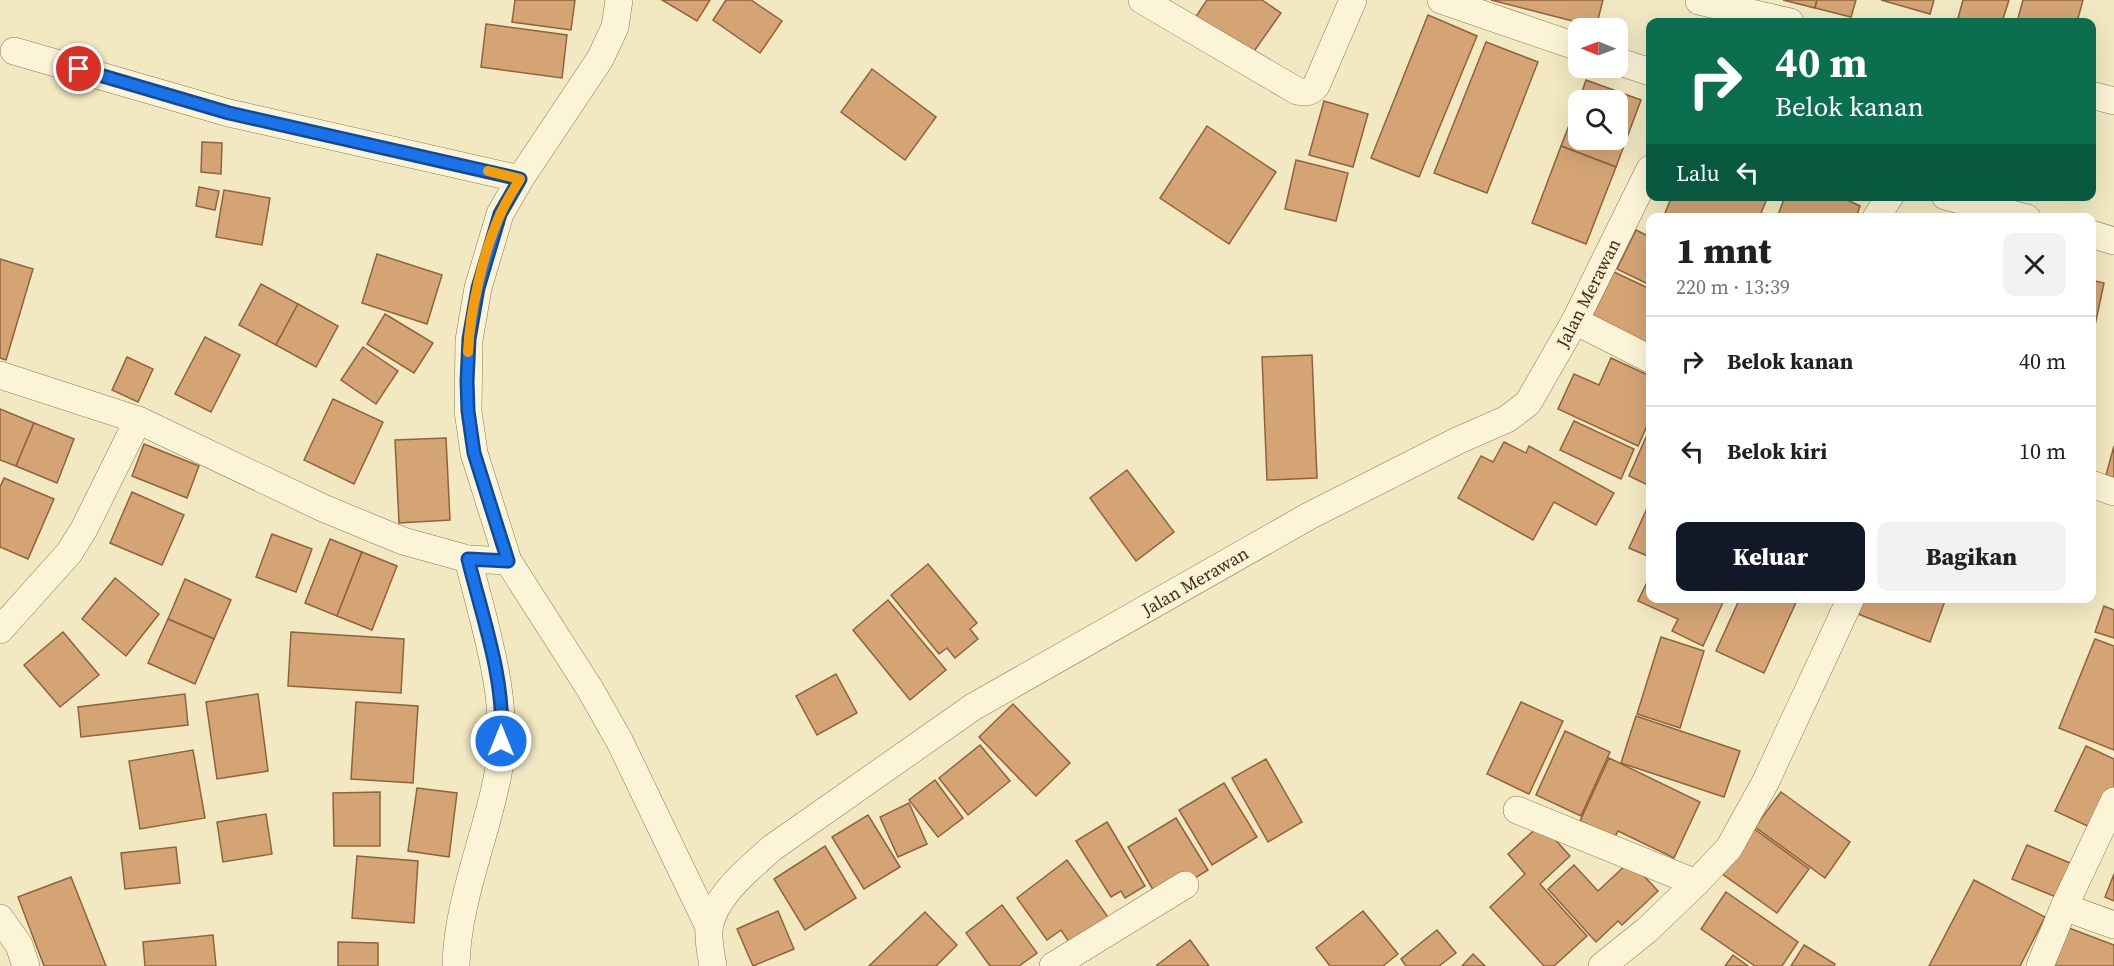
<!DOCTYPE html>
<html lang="id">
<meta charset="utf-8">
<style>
:root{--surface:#fff;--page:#f2f2f2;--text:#202124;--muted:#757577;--line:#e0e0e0;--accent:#111827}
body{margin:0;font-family:"Source Serif 4",serif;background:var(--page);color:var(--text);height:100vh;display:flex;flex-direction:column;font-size:22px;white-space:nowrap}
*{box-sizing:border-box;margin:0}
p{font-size:20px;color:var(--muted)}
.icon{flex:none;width:33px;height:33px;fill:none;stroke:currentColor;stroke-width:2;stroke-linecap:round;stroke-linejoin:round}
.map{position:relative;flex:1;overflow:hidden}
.panel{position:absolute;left:1646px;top:213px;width:450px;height:390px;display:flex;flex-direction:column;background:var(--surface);border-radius:12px;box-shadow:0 6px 24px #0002}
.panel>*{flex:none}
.guide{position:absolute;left:1646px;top:18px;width:450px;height:183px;border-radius:12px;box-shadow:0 6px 24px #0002;background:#0b6e4f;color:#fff;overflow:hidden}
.needle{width:39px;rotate:271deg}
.fabs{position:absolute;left:1568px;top:18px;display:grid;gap:12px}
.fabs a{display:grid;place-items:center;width:60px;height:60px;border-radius:12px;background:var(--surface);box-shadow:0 6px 24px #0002;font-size:30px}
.pin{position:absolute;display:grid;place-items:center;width:51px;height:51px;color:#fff;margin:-26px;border:3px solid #fff;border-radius:50%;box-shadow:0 2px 6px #0007}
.me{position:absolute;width:66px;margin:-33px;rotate:0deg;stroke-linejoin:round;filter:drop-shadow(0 0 4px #0008)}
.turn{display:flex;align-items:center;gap:21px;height:126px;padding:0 30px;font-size:27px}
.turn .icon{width:78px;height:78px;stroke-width:2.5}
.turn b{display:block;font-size:42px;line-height:51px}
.then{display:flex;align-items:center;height:57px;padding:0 30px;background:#0003;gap:12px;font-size:22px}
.round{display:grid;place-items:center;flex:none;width:63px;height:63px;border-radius:12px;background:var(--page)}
.overview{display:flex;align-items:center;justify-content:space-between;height:102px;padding:0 30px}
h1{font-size:36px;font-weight:800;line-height:45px}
.primary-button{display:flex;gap:12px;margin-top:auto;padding:12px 30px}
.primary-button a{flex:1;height:69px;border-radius:12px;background:var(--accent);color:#fff;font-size:24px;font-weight:800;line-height:69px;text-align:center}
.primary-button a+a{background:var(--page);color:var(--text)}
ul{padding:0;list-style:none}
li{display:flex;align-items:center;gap:18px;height:90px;padding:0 30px;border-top:2px solid var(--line)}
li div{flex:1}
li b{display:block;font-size:22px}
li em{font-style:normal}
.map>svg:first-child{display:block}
.building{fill:#d4a475;stroke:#8f633b;stroke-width:1.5}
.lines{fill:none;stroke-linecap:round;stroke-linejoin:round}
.street-casing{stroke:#8e7957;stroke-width:28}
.street{stroke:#fcf4d7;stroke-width:27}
.route-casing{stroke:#114b97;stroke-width:15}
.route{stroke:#1a73e8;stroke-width:10}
.slow{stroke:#f59e0b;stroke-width:10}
.labels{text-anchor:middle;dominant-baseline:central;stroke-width:4.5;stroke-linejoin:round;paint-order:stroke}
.street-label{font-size:18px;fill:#3c2f1d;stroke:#f9f1d3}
</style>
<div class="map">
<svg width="2114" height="966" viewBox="0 0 2114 966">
<rect width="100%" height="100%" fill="#f2e8c2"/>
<g class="building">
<path d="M515,0h60l-4,30 -59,-8z"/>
<path d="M662,0h48l-13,21z"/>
<path d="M726,0h25l31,21 -22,32 -47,-33z"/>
<path d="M1207,0h55l19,13 -31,44 -55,-39z"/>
<path d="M1491,0h112l-7,27z"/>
<path d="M1783,0h34l-2,8z"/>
<path d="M1817,0h39l-5,17 -36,-9z"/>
<path d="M1881,0h53l-4,14z"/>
<path d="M1963,0h46l-7,22h-28l-16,-4z"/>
<path d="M2023,0h60l-6,22h-60z"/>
<path d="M1428,15l49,21 -58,141 -48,-19z"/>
<path d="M486,24l81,11 -5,43 -81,-11z"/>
<path d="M1486,42l52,20 -51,131 -53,-20z"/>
<path d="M872,69l64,48 -31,43 -64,-48z"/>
<path d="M1586,80l55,20 -25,67 -55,-21 17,-44v38h39v-40h-38z"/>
<path d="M1324,101l44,13 -15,53 -44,-12z"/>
<path d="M1207,126l69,46 -47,72 -69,-46z"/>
<path d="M202,142l20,1 -1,31 -20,-2z"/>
<path d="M1561,146l55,21 -30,77 -54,-21z"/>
<path d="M1296,160l52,13 -12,48 -51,-12z"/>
<path d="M199,187l20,4 -4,19 -19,-4z"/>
<path d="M224,190l46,8 -8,47 -46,-8z"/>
<path d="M1672,196h96l-9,22h-96z"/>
<path d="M1785,196h54l21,10 -4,12h-79z"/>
<path d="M1636,230l14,7v48l-33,-16z"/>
<path d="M377,254l65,21 -15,49 -65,-21z"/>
<path d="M0,259l33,10 -27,91 -6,-2z"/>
<path d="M1614,272l36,17v57l-58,-29z"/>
<path d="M2091,280l13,3 -10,47h-3z"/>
<path d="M261,284l37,20 -22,41 -37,-20z"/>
<path d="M298,304l40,22 -22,41 -40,-22z"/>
<path d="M385,314l48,29 -19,30 -47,-29z"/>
<path d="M205,337l35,18 -29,57 -36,-18z"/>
<path d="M363,347l35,24 -22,33 -35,-24z"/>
<path d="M1312,355l5,123 -50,2 -5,-123z"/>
<path d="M127,357l26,12 -15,33 -26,-12z"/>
<path d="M1611,358l39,18v43l-12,27 -80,-37 16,-35 25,11z"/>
<path d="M333,399l50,23 -29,62 -50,-24z"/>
<path d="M0,409l34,14 -18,43 -16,-6z"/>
<path d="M1574,421l60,28 -13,30 -61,-29z"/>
<path d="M34,423l40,16 -17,44 -41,-17z"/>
<path d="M1650,428v58l-21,-10z"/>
<path d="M446,438l4,82 -51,3 -4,-83z"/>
<path d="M1504,442l22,11 3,-7 85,47 -18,32 -42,-23 -21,38 -75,-42 23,-42 12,6z"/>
<path d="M144,444l55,22 -12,32 -55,-22z"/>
<path d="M2114,446v32l-8,-3z"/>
<path d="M1127,470l47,62 -38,29 -46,-63z"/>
<path d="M4,478l50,21 -26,60 -28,-12v-60z"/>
<path d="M132,492l52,23 -22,50 -52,-22z"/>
<path d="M1649,504h1v53l-21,-9z"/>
<path d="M272,534l40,15 -16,43 -40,-15z"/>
<path d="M330,539l32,13 -25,64 -32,-13z"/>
<path d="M362,552l35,14 -25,64 -35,-14z"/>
<path d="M928,564l49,59 -7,6 8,10 -23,19 -8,-10 -8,6 -48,-59z"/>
<path d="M1650,576v22h75l-22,48 -31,-15 6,-12 -40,-18z"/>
<path d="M115,578l44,36 -33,42 -44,-37z"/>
<path d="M185,579l46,21 -17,39 -46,-20z"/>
<path d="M1740,598h58l-34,75 -48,-22z"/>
<path d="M1858,598h88l-16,44 -77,-30z"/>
<path d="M888,600l58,70 -36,30 -57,-70z"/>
<path d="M2104,606l10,4v28l-19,-6z"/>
<path d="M168,619l46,20 -19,45 -47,-21z"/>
<path d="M63,632l36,43 -39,32 -36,-42z"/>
<path d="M291,632l113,7 -3,54 -113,-7z"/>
<path d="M1661,637l43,14 -24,77 -43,-14z"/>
<path d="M2095,639l19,7v104l-55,-22z"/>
<path d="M836,674l21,39 -40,22 -21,-39z"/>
<path d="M185,694l3,31 -107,12 -3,-30z"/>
<path d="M258,694l10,77 -51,8 -11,-77z"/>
<path d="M356,702l62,4 -5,77 -62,-4z"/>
<path d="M1521,702l42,19 -34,73 -42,-20z"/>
<path d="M1013,704l57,59 -34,33 -57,-59z"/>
<path d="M1636,716l104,35 -16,46 -103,-34z"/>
<path d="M1565,731l45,21 -29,64 -45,-21z"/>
<path d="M980,745l30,36 -42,34 -29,-37z"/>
<path d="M2086,746l28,13v32l-18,39 -41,-19z"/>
<path d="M193,750l12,68 -65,11 -11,-68z"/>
<path d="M1609,758l91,44 -26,56 -56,-27 -3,6 -35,-16z"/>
<path d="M1266,759l36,63 -34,20 -36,-64z"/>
<path d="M935,780l28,38 -25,19 -29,-37z"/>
<path d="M1224,783l33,54 -45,28 -33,-55z"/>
<path d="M417,788l40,5 -8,64 -41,-6z"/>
<path d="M380,792v54h-46l-1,-53z"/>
<path d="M1781,792l69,50 -25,36 -70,-51z"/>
<path d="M909,803l18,41 -29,13 -18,-40z"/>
<path d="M266,814l6,40 -49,8 -6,-40z"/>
<path d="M868,815l32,52 -36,22 -32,-52z"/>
<path d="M1176,818l32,52 -49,30 -31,-53z"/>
<path d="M1107,822l38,64 -20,12 -4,-7 -10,6 -35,-56z"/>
<path d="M1541,824l29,32 -30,28 47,52 -33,30h-10l-54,-59 35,-33 -17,-20z"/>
<path d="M1753,828l56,41 -32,44 -56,-40z"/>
<path d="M2027,845l48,20 -14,34 -49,-20z"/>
<path d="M825,846l31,52 -51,32 -31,-51z"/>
<path d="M176,847l4,36 -55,6 -4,-36z"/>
<path d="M357,856l61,5 -4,62 -62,-5z"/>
<path d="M1067,860l41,57 -37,28 -10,-15 -14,10 -30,-42z"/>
<path d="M1630,861l28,30 -36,34 -4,-4 -22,21 -48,-53 26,-24 24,26z"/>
<path d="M2114,874v27l-9,-4z"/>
<path d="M71,877l35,89h-62l-26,-69z"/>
<path d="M1974,880l71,37 -25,49h-91z"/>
<path d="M1726,892l72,50 -16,24h-27l-54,-37z"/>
<path d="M1002,905l35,48 -18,13h-29l-24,-33z"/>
<path d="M778,911l16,38 -41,17 -16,-37z"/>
<path d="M1363,911l35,43 -15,12h-53l-14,-18z"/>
<path d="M925,912l32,33 -21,21h-67z"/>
<path d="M2061,925l53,20v21h-68z"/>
<path d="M1437,930l19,23 -17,13h-33l-5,-7z"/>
<path d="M213,935l3,31h-71l-2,-24z"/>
<path d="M1190,940l19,26h-51l-1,-1z"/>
<path d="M338,942l40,1v23h-40z"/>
<path d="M1804,945l31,19 -1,2h-43z"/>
<path d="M1473,954l12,12h-23z"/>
<path d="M1733,955l15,11h-23z"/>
</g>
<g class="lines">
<g class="street-casing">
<g id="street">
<path d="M619,0l-4,27 -15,32 -80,120 -20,35 -22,74 -9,52 -1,71 6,42 34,108 82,128 30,53 89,185"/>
<path d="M1142,0l155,91c8,2 13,2 19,-5l37,-86"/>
<path d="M1441,0l137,47"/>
<path d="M1699,1l91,21"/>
<path d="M14,51l215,62 291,66"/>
<path d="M1617,61l33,11"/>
<path d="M2091,95l23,6"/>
<path d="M1945,196l82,22"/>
<path d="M1876,218l14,-22"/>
<path d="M2091,234l23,7"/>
<path d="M1575,321l75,38"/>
<path d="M0,375l138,45 185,88 80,33 65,18 40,2"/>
<path d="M2091,484l23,8"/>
<path d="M0,630l69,-77 15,-24 54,-109"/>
<path d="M1517,810l179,73"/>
<path d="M2064,907l50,18"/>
<path d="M0,918l19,27 7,21"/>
<path d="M456,966c1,-64 30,-129 42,-192 13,-72 -13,-146 -30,-215"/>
<path d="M713,966c-2,-12 -5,-25 -4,-37 4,-32 41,-61 63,-81l201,-141 336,-191 148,-75 50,-22 21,-16 47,-82 75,-152"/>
<path d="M1053,966l132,-81"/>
<path d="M1602,966l45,-36 49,-47 33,-35 37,-67 85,-183"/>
<path d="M2040,966l24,-59 50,-106"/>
</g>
</g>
<use href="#street" class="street"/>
</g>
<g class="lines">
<g class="route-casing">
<path id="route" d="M79,69l150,44 291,66 -20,35 -22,74 -9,51 -2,42 1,30 6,42 34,108 -40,-2c14,57 38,123 33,182"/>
</g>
<use href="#route" class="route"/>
<path class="slow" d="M468,352c2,-41 15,-99 32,-137 5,-12 13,-24 20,-36l-32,-8"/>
</g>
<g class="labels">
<g class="street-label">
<text transform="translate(1588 293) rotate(-63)">Jalan Merawan</text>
<text transform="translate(1195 581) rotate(-30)">Jalan Merawan</text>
</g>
</g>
</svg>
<div class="fabs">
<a><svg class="needle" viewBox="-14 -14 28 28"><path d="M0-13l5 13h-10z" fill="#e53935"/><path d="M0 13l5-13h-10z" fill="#757577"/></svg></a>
<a><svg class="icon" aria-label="search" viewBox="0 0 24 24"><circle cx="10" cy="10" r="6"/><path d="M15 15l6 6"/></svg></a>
</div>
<div class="pin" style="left:79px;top:69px;background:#d93025"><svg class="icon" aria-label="arrive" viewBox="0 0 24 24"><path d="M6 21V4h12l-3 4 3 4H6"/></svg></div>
<svg class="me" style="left:501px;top:741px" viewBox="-20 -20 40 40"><circle r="17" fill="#1a73e8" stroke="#fff" stroke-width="3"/><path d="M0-11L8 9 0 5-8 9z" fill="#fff"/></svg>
<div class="guide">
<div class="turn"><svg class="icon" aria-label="right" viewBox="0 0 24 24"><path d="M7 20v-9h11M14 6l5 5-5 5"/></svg><div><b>40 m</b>Belok kanan</div></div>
<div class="then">Lalu<svg class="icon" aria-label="left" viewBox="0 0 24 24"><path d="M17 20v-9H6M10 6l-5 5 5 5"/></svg></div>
</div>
<section class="panel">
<div class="overview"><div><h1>1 mnt</h1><p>220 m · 13:39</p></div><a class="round"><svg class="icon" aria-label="close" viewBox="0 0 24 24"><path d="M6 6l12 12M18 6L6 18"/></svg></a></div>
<ul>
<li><svg class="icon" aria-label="right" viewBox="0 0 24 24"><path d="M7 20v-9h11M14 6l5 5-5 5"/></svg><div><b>Belok kanan</b></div><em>40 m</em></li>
<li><svg class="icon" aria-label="left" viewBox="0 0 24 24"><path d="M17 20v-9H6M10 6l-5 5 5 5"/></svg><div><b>Belok kiri</b></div><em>10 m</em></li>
</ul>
<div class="primary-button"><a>Keluar</a><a>Bagikan</a></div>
</section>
</div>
